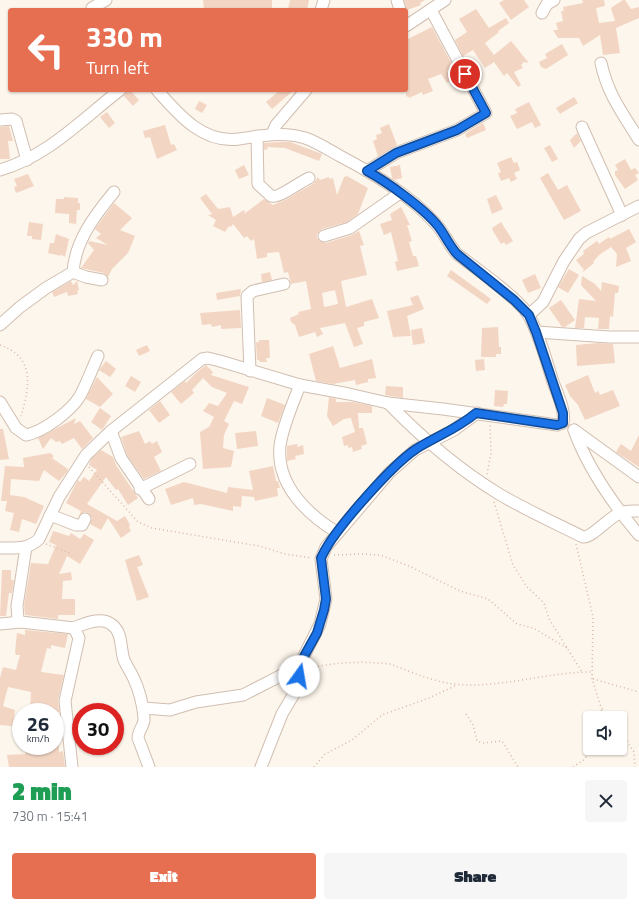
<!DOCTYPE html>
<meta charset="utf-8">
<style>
:root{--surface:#fff;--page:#f6f6f7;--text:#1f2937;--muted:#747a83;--accent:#e76f51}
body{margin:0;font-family:"Titillium Web",sans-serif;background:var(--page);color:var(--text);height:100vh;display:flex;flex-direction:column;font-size:15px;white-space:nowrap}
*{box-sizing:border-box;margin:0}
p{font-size:13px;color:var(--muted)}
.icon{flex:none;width:22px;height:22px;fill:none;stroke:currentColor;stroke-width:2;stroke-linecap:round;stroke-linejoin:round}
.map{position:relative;height:767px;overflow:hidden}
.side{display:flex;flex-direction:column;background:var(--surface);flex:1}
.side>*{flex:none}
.banner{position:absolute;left:8px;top:8px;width:400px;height:84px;border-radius:4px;box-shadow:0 1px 3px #0004;background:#e76f51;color:#fff;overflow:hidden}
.fabs{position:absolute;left:583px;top:711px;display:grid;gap:8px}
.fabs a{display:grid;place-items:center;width:44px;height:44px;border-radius:4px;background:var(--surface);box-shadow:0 1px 3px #0004;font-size:20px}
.speed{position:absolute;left:12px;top:703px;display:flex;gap:8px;font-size:20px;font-weight:700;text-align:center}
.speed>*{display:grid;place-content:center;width:52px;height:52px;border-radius:50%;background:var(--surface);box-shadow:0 1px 3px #0004;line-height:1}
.speed small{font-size:10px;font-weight:400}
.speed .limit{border:6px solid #d22;background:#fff;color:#111}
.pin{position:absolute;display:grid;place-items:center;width:34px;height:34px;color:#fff;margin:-17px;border:2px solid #fff;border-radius:50%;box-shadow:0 1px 4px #0007}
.me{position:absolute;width:44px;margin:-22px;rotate:13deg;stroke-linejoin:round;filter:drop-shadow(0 0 3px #0008)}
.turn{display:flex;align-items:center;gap:14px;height:84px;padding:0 12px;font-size:18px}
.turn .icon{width:52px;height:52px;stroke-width:2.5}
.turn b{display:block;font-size:28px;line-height:34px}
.round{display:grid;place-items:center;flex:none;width:42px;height:42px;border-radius:4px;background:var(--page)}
.head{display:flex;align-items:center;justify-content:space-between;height:68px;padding:0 12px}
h1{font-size:24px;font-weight:800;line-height:30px;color:#1e9e55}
.cta{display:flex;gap:8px;margin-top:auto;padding:8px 12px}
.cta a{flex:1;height:46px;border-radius:4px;background:var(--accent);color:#fff;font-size:16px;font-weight:800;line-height:46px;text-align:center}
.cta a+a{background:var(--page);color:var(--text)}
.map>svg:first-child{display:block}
.building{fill:#f3d5c3;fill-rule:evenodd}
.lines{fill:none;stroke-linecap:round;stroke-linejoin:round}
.minor-casing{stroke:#d1beb0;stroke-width:13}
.path{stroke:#d9b8a5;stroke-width:1.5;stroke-dasharray:1 3;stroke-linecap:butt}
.minor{stroke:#fff;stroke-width:11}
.route-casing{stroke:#114b97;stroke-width:10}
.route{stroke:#1a73e8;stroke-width:7}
</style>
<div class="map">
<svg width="639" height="767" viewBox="0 0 639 767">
<rect width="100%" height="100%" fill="#fdf6ec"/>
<g class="building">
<path d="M203,0h69v10h-68z"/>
<path d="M290,0h19l-2,10 -9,-2v2l-10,-1z"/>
<path d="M404,0h21l-5,3 1,2 -14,5z"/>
<path d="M504,0h20l5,7 -18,13 -12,-17z"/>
<path d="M582,0h22l1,6 -9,2 3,15 16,-2 -4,-13 12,-8h2l6,9 8,-2v11l-23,10 4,25 -17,2 -3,-20 -17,11 -4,-8h-21l-5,-8h5l-2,-7 7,-2 -2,-10h3l-1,-4 20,-4z"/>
<path d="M476,9l13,19 17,-10 3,5 -11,8 1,1 -14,11 9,12 17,-14 18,22 -5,-1 -3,3 2,3 -9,4 7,13 -3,2 -11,-14 -3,3 -10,-14 -9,6 -12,-18 -10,6 -8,-16 12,-8 -8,-13z"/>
<path d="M432,27l22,41 -7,3 6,8 -6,4 -6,-9 -13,5 5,12 -10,4 -1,-3 -13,6 -1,-2 -2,1v-57z"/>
<path d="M562,44l6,11 -22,14 -5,-2 -2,-5 8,-4 -2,-4z"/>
<path d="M127,90h3l9,10 -6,6 -9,-10z"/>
<path d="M280,90h14l-22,19 -6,-7z"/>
<path d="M574,97l4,6 -18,11 -4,-6z"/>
<path d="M199,101l8,4 -5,8 -7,-4z"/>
<path d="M529,102l12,23 -6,3 -3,-6 -15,7 -7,-13 7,-3 -2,-4z"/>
<path d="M107,112l8,11 -6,5 -9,-11z"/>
<path d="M483,123l3,7 -19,8 -2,-4z"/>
<path d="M389,124l8,21 -19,11 -5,-15 4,-2 -1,-4 6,-2 -2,-5z"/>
<path d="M165,125l6,20 3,-1 3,6 -20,9 -7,-22 -5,1 -2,-7z"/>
<path d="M9,126l4,15h-5l2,18h-10v-32z"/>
<path d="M577,133l4,8 -7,7 -4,-8z"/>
<path d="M279,142h11l32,12 -3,7 -34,-13 -18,-1 1,2 -4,1v-7z"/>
<path d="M550,145l8,14 -6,3 -8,-14z"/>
<path d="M511,157l3,6 3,-1 3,8 -6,3 3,6 -6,3 -2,-4 -8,3 -3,-8 3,-1 -4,-9z"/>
<path d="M625,159l6,11 4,-2 4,5 -4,2 3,5 -13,9 -10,-14v-4l3,-1 -3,-5z"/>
<path d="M244,165l5,10 -10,4 -4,-9z"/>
<path d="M400,165l2,13 -8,2 -2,-2 -2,-11z"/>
<path d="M548,173l10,17 9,-5 14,26 -17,9 -24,-42z"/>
<path d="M28,174l6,12 -18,7 -2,-6 3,-1 -3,-7z"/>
<path d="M347,176l21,12 -10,26 -11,8 -25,7 -5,5v4l3,3 6,2 26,-8 7,-4 5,14 -4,1 7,29 -26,6 5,26 26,-8 7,19 -15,4v4l-7,2 6,16 -9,3 -9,-24 -25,5 3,6 -6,3 -2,-5 -16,5 -4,-12 -4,-3 -1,-4 9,-4 -1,-2 13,-3 -5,-28 -15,3 -3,-12 -4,1 -5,-21 -12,1v4l-10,2 -3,-20 -3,2 -4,-5 -3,2 -11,-14 -2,3 -2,-1 -4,6 -12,-6 3,-6 -8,-5 4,-1 -12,-16 6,-4 12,15 12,-2 3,10 11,-7 1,2 -1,2 20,-15 9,6 14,-6 26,-15 5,-7 2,3 9,-3 1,2 3,-1 4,17 7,-18zM335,290l3,14 -14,3 -2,-14z"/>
<path d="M496,195l7,14 -11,5 -5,-15z"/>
<path d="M64,197l14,1v5h2v7h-3l-1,14 -7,-1v-9l-14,-1 1,-14h8z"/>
<path d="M114,203l18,15 -12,12 15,6 -7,17 -16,16 -4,8 -4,-4 -23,-5 13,-18 -6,-7 1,-2 19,4 -12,-7 5,-4 -6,-5z"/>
<path d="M401,207l9,18h-3l5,16 -3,1 4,14h3l3,10 -22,5 -2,-9 3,-1 -7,-29 -7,3 -4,-11 12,-4 -2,-6z"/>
<path d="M29,222l14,2 -2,16 -9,-1v-3h-5z"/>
<path d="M501,222l12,19 -7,4 -2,-3 -3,2 -8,-13 -1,-3z"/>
<path d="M629,229l7,13 -10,6 5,13 -15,6 1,-13 -6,-7 -12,8 -6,7 1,1 -11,9 1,-5 -1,2 -7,-9 8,-6 -1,-3 14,-10 2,3 10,-7 1,2z"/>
<path d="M56,234l13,5 -4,18 -5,-3 1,2 -13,-3 2,-10h4z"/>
<path d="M569,269l10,6 -11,18 -10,-6z"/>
<path d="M451,270l40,29 -4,5 -40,-28z"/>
<path d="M270,272l2,8 -10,2 -1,-8z"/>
<path d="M535,274l6,14 -13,5 -6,-13z"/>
<path d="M582,276l13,8 6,7 1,-9 17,4 -1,7h-3l-2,24 -3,-1 -1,13h-11l1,-11 -14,-1 -1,11h-9l4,-29 17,2 -15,-16z"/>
<path d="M71,281l2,4 4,-4 2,9 -2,1 1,3 -10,2 -1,-4 -13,5 -2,-5z"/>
<path d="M241,289l-1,7 -23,4 -1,-7z"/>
<path d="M418,295l6,14 -17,7 4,20 -18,1 -6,-26 26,-6 -3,-7z"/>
<path d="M561,300l14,20 -10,7h-3l-13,-19z"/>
<path d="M240,310l1,18 -20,1v-4l-9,2 -1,-3 -9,1 -2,-12z"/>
<path d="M498,327l1,20h2v7h-5v3h-15l1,-29z"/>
<path d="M422,328l3,15 -12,2 -2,-15z"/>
<path d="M259,340h10l1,18h-4l1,4h-7l-1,-2h-2l-1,-18h3z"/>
<path d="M598,343l15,1 2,19 -38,3 -1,-21z"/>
<path d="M147,345l3,6 -11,5 -3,-6z"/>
<path d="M333,346l7,22 32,-9 4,19 -8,1v3l-12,3 -1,-5 -22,4 -17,-3 -7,-27z"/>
<path d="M484,359l1,11 -9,1 -1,-11z"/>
<path d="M106,361l10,8 -6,8 -11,-7z"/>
<path d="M206,365l7,7 -2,3 38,12 -7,17 -8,-3 -10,20 5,3 -5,11 -1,13 11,3 -3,16 -28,2 -3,-37 9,-5 5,-10 -11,-6 6,-8 9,3 9,-13 -15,-6 -9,-9 -11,12 2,3 -13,11 -10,-12 14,-11 1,2 9,-9z"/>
<path d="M588,375l7,18 3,-2 2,4 13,-5 7,16 -35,14 -7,-15 -8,-9 -5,-11z"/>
<path d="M131,376l10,6 -6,10 -10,-6z"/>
<path d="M97,377l16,17 -13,13 -14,-8z"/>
<path d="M386,386l17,1v11l-18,-3z"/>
<path d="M495,390l13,1 -1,13h-3l-1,3 -9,-1z"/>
<path d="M329,397l7,2v3h17l19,4v7h-14l1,15h4l4,16 -6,2 1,3 -9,3 -1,-5 -4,1v-3l-4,1 -2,-9 13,-5 -4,-14 -7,1 -11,7 -6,-10z"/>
<path d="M267,398l18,7 -7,18 -17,-7z"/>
<path d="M160,401l10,14 -11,8 -10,-13z"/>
<path d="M100,408l11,8 -9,14 -11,-8z"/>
<path d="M76,418l-2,6 6,-3 13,17 -11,11 -8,-11 -12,6 -2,-3 -4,1 -5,-4 -8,11 -5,-11z"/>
<path d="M0,429h3l6,30 -9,1z"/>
<path d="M139,431l6,13 5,-3 2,3 5,-3 5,11 -8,5 7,14 -17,8 -17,-24 -6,-18z"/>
<path d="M256,431l2,15 -21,3 -2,-16z"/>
<path d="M639,435v32l-23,-15 5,-8 10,7z"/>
<path d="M297,444l1,3 5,-2 1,9 -9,2 1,3 -9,2v-15z"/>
<path d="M101,450l12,7 3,8 22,33 -10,7 -10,-16 -2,1 -10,-13 -19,27 30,17 8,-5 5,9 -1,2 2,4 -10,7 -13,-20 -7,12 -11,-6 2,-6 -4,-5 -4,-1 -5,4 2,-5 -15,-8 12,-23 2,2 4,-5 5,4 8,-11 -8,-5 2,-6z"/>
<path d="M50,453l4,3 -2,2 16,11 -1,3 -8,9 -15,-11 -5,11 -28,-2 -1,16 14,2 20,9 -8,18 -14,-5 -3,13 -9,-2 4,-17 -9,-2 2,-10h-6l4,-35 19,1 -1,-9z"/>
<path d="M273,466l3,15h2l2,7h-3l1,8 -23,5 -1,-4 -12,-1 -1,11 -8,-1v5l-32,-7 -7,1 -1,-7 -22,7 -6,-16 19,-7 43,11 1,-6 25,3 -4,-19z"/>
<path d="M53,531l16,5 2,-3 9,6 4,-5 10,6 -14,24 -13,-8 -8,18 12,-2 1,8 -9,1 -1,18h13v16h-17v4l-33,-4 -1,-9 7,-43 17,1 8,-19 -7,-3z"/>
<path d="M139,555l4,10 -6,2 12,30 -12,4 -12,-41z"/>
<path d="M2,570h9v10h3l-2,13h-3l-3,23h-6z"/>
<path d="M25,630l43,4 -3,14 -14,-3v4l-4,-1 -6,24 23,3 -6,25 1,12h-29l1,-20 -23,-5 -5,19 12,4 -2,16 -13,-1v-47l3,-11 13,3 4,-15h-4l-1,-3 2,-19 8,2z"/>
<path d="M24,746h35v6l4,-1 2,16h-56l-2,-12 19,-1z"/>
</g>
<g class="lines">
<g class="minor-casing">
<g id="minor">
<path d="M397,0l3,10"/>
<path d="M92,8l14,-8"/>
<path d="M321,10l3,-10"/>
<path d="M542,13l5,-9 7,-4"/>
<path d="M406,26l39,-26"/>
<path d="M601,63c7,32 21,49 38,77"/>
<path d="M0,120l12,-1 4,2 11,39"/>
<path d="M582,127l40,88"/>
<path d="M272,134l4,-9 30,-35"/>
<path d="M257,136l1,48 13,12c7,3 29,-14 38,-18"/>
<path d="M0,170c48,-14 81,-50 120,-80"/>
<path d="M367,171l29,-18 61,-23 29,-17 -55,-103"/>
<path d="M324,236l26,-8 50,-35"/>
<path d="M73,272l13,5 16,3"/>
<path d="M529,315l14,-13 21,-41 15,-22 7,-6 53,-27"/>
<path d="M0,325l20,-18 26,-19 27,-16c2,-31 22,-57 41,-80"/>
<path d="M537,332l72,5h30"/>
<path d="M250,371l-3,-75 6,-5 31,-7"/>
<path d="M300,385c-7,18 -18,43 -20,61 -4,39 28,69 58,87"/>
<path d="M0,402l16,26 10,7c17,-3 45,-24 54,-39 7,-13 12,-27 18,-40"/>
<path d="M388,403c33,34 70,66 111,91 27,16 56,29 84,43 9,1 26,-20 37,-24 6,-3 13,-2 19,-2"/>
<path d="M574,430c14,39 39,74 65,105"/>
<path d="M574,430l65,47"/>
<path d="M111,431l10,27 28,41"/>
<path d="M140,489l50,-25"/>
<path d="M50,515l26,10h6l3,-6"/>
<path d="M26,547l-9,59 1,14 3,2 53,6 5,10 -14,63 7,66"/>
<path d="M0,548c14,0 28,2 39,-9l20,-42 27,-42 25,-24 91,-72 6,-1 12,3 80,24 49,9 39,9 55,6 114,16 6,-2c3,-12 -6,-30 -10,-41 -7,-22 -13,-46 -24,-66 -9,-17 -55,-49 -72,-62 -8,-9 -13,-21 -21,-30 -26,-29 -62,-50 -96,-68 -11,-6 -23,-14 -35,-18 -22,-7 -44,-2 -66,1 -36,5 -61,-25 -82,-49"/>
<path d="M0,624l21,-2"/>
<path d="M72,628c11,-3 28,-12 39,-4 12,8 9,24 13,36 3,7 7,12 10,19 5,11 9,27 10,39 1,7 -6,12 -6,20l11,29"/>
<path d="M143,708l27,2 26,-8 47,-7 45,-23 14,-12"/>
<path d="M261,767l21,-53 13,-22 7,-32 18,-36 6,-25 -5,-40 5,-12 63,-74 26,-23 39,-20 23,-17"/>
</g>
</g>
<g class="path">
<path d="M0,345c35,12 30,41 21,71"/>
<path d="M89,467l49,55 14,6 107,18 26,8 27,4"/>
<path d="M487,474l4,-21 -1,-29"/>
<path d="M494,502l19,63 14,22 17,16 5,16 33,53"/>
<path d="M46,544l24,9"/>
<path d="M576,544l17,73 -1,62 9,28 8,11"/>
<path d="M334,555l28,-1 18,1 29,11 51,25 28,8 29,25 16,4 34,20"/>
<path d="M310,668c27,-6 53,-7 80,-4 19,7 44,18 64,20 46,5 91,-12 137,-12"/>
<path d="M593,679l46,13"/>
<path d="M466,714l7,11 4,16 5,2 20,-2 16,26"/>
<path d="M598,718l4,-9"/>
<path d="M620,731l14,21 1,15"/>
<path d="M314,767l11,-13 27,-14 30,-25 47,-17 28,-13"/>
<path d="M573,767l12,-8 5,-15"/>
</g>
<use href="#minor" class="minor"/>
</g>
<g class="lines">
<g class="route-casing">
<path id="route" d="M299,676l3,-16 15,-27 7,-23 2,-11 -5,-41 2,-4c12,-25 69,-89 93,-105 21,-13 41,-20 60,-36l81,12 6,-2v-10l-27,-81 -7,-17 -15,-15 -57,-46c-8,-9 -12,-19 -19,-28 -14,-18 -51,-44 -71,-55l29,-18 61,-23 29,-17 -21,-39"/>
</g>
<use href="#route" class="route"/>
</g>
</svg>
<div class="fabs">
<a><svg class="icon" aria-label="sound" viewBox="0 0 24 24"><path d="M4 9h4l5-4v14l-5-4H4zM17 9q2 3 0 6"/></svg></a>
</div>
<div class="speed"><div>26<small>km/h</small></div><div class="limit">30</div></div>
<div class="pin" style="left:465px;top:74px;background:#d93025"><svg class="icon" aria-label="arrive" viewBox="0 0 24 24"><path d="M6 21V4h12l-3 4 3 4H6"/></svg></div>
<svg class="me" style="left:299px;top:676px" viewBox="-20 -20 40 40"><circle r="19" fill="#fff"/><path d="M0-13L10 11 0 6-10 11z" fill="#1a73e8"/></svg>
<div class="banner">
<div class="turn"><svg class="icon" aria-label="left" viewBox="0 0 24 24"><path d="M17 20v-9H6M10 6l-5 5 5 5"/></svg><div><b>330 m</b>Turn left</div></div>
</div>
</div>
<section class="side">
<div class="head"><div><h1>2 min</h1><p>730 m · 15:41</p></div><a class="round"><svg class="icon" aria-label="close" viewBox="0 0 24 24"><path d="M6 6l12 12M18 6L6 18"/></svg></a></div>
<div class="cta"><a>Exit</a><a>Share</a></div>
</section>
